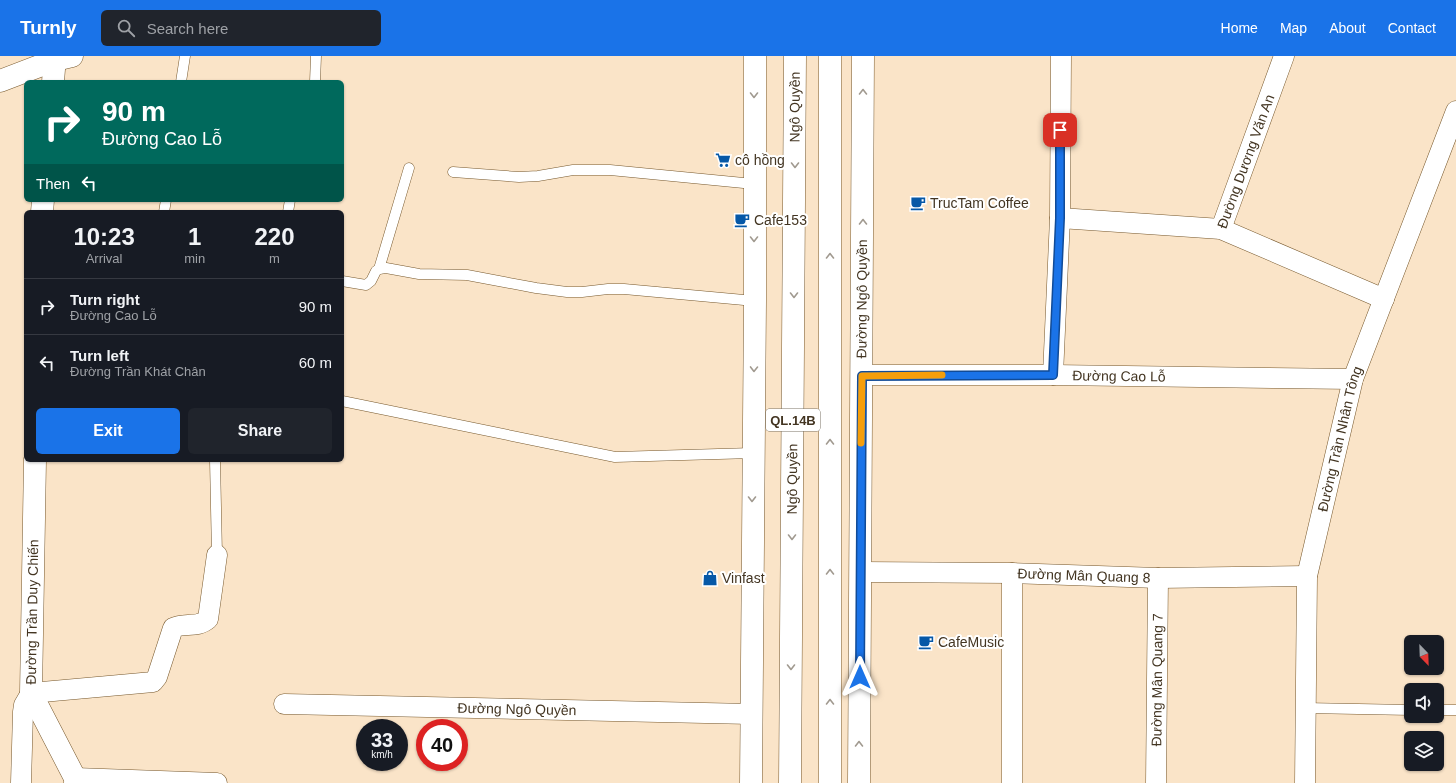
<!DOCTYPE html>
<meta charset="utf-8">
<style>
:root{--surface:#171b24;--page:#20242c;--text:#f1f3f6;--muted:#9ea1a6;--line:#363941;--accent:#1a73e8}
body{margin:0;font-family:Arial,sans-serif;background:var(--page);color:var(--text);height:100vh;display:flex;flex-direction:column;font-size:15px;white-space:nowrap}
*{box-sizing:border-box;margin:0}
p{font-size:13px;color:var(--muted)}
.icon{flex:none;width:22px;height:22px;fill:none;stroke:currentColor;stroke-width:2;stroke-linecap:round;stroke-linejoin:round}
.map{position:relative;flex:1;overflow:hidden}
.side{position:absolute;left:24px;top:154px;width:320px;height:252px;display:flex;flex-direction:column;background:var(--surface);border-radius:6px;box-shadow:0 1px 3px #0004}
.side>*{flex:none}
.banner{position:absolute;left:24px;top:24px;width:320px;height:122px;border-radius:6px;box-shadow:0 1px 3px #0004;background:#00695c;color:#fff;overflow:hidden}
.needle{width:26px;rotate:157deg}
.fabs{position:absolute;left:1404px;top:579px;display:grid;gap:8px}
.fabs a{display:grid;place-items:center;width:40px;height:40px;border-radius:6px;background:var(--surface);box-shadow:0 1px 3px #0004;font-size:20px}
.speed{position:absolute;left:356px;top:663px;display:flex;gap:8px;font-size:20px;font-weight:700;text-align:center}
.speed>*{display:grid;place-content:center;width:52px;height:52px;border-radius:50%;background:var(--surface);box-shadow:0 1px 3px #0004;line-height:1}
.speed small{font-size:10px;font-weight:400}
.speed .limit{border:6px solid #d22;background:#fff;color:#111}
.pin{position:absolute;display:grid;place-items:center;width:34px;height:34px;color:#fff;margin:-17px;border-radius:8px;box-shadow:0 2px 6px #0006}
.me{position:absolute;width:44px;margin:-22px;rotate:0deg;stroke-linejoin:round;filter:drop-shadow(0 0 3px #0008)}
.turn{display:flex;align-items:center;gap:14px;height:84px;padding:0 12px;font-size:18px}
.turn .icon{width:52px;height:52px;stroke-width:2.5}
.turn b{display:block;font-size:28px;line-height:34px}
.then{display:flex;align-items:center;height:38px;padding:0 12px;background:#0003;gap:8px;font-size:15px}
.eta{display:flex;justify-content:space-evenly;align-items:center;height:68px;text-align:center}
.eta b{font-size:24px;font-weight:600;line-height:28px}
.action{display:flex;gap:8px;margin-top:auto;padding:8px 12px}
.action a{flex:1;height:46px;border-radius:6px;background:var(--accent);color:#fff;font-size:16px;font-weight:600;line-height:46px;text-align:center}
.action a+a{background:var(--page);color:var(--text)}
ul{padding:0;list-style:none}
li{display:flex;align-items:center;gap:12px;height:56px;padding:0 12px;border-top:1px solid var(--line)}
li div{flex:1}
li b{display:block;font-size:15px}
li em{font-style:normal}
header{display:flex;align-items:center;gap:24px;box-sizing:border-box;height:56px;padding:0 20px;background:var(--accent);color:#fff}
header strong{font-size:19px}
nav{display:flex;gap:22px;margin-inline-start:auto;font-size:14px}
.search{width:280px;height:36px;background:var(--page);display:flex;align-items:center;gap:10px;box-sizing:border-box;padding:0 14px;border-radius:6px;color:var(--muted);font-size:15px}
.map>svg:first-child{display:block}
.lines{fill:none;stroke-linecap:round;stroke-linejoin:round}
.service-casing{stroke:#77582c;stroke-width:11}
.minor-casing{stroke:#77582c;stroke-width:21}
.tertiary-casing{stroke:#77582c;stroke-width:23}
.trunk-casing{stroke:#77582c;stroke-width:23}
.service{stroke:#fff;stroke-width:10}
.minor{stroke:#fff;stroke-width:20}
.tertiary{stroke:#fff;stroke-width:22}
.trunk{stroke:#fff;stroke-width:22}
.oneway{stroke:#a19a90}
.route-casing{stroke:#114b97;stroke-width:10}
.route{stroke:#1a73e8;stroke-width:7}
.slow{stroke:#f59e0b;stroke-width:7}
.labels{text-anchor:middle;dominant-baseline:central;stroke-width:4;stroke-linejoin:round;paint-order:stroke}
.shield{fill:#fff;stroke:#7b7264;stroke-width:1}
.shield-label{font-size:13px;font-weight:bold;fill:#433522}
.street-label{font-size:14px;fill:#433522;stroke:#fff}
.poi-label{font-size:14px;fill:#433522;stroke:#fff;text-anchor:start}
</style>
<header>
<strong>Turnly</strong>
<div class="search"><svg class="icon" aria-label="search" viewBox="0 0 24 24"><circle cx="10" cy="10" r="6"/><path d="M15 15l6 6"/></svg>Search here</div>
<nav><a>Home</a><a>Map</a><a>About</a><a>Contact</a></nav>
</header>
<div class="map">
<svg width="1456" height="727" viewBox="0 0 1456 727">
<rect width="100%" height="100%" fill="#fae4c8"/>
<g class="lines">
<g class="service-casing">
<g id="service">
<path d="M181,26l4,-26"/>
<path d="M315,26l1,-26"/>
<path d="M453,116l66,5 19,-1 35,-6h37l144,14"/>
<path d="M164,156l2,-12"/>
<path d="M288,156l2,-12"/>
<path d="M379,213l30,-101"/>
<path d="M342,225l24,4 5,-4 5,-10 3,-2 7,-1 33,6 48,1 69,13 31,4h15l26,-3h16l131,12"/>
<path d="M342,345l273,56 138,-4"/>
<path d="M215,404l2,95"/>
<path d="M1305,652l106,2"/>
<path d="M1437,654h19"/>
</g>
</g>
<g class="minor-casing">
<g id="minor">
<path d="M1060,162l161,11 163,70"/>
<path id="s1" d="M1221,173l63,-173"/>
<path id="s2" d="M862,319h191l300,4"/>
<path d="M1053,319l7,-157 1,-162"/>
<path id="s3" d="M860,516l152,1 146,5 149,-2"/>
<path d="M1012,517v210"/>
<path id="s4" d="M284,648l467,10"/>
<path d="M21,727l2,-71 1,-7 7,-12 122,-11 4,-5 16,-49c12,-6 23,1 35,-9l9,-64"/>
<path d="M74,727l1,-5 142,5"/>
<path id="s5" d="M1156,727l2,-205"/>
<path id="s6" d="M1305,727l2,-207 46,-197 103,-268"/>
</g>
</g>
<g class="tertiary-casing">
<g id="tertiary">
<path d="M0,25l55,-21 17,-4"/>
<path d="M53,26l2,-26"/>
<path d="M42,156l1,-12"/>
<path d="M35,404l-4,233 44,85"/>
<path d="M751,727l4,-482v-245"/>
<path id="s7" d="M859,727l4,-727"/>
</g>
</g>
<g class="trunk-casing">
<g id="trunk">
<path id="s8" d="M790,727l5,-727"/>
<path d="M830,727v-727"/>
</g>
</g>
<use href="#service" class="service"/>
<use href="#minor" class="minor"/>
<use href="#tertiary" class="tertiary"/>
<use href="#trunk" class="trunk"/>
</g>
<defs><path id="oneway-chevron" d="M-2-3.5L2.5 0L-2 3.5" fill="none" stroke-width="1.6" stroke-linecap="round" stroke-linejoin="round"/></defs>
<g class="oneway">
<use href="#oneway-chevron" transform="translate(863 36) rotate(-90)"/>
<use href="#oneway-chevron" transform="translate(754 39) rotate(90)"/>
<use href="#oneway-chevron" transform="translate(795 109) rotate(90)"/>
<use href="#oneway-chevron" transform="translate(863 166) rotate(-90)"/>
<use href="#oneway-chevron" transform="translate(754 183) rotate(90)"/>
<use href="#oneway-chevron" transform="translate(830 200) rotate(-90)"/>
<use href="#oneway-chevron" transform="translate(794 239) rotate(90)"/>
<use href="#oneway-chevron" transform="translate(754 313) rotate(91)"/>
<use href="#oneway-chevron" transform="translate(830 386) rotate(-90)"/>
<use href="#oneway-chevron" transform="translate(752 443) rotate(90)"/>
<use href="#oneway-chevron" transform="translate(792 481) rotate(90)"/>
<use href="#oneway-chevron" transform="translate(830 516) rotate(-90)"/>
<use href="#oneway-chevron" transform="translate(791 611) rotate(90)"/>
<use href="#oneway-chevron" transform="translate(830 646) rotate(-90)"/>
<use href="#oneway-chevron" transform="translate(859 688) rotate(-90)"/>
</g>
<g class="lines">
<g class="route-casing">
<path id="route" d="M860,621l2,-301 191,-1 7,-157v-88"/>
</g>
<use href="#route" class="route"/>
<path class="slow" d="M861,387l1,-67 80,-1"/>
</g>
<defs>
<g id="supermarket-bare" transform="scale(1.2)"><path d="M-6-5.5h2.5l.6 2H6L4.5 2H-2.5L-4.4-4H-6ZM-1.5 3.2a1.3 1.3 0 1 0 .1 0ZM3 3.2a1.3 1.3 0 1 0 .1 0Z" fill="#0658a7" stroke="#fff" stroke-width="2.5" paint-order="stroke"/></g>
<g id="cafe-bare" transform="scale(1.2)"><path d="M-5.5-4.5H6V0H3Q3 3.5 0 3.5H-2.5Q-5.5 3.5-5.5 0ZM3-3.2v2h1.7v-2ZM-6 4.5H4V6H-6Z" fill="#0658a7" stroke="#fff" stroke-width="2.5" paint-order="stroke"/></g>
<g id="shop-bare" transform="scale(1.2)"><path d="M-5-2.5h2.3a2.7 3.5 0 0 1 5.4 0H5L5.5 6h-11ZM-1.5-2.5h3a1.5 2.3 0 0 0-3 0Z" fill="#0658a7" stroke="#fff" stroke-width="2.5" paint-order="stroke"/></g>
</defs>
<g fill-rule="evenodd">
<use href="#supermarket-bare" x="723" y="104"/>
<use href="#cafe-bare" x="918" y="147"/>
<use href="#cafe-bare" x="742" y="164"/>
<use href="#shop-bare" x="710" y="522"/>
<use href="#cafe-bare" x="926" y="586"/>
</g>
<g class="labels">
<rect class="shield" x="766" y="353" width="54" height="22" rx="3"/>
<g class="shield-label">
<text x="793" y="364">QL.14B</text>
</g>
<g class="street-label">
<text stroke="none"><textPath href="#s8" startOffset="676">Ngô Quyền</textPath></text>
<text stroke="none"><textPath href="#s1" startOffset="72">Đường Dương Văn An</textPath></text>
<text stroke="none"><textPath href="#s7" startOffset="484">Đường Ngô Quyền</textPath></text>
<text stroke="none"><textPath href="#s2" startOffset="257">Đường Cao Lỗ</textPath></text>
<text stroke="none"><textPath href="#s6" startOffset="348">Đường Trần Nhân Tông</textPath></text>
<text stroke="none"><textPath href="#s8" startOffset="304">Ngô Quyền</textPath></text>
<text stroke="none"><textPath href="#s3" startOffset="224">Đường Mân Quang 8</textPath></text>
<text transform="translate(32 556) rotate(-89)">Đường Trần Duy Chiến</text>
<text stroke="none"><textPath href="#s5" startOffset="103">Đường Mân Quang 7</textPath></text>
<text stroke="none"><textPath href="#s4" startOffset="233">Đường Ngô Quyền</textPath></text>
</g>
<g class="poi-label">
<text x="735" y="104">cô hồng</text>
<text x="930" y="147">TrucTam Coffee</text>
<text x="754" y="164">Cafe153</text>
<text x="722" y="522">Vinfast</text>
<text x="938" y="586">CafeMusic</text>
</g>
</g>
</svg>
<div class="fabs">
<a><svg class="needle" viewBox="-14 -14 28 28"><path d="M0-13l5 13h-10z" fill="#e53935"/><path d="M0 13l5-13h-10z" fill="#9ea1a6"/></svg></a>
<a><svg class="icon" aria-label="sound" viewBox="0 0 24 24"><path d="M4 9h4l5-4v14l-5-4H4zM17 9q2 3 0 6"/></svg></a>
<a><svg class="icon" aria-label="layers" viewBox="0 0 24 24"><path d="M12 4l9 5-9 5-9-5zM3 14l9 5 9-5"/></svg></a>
</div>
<div class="speed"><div>33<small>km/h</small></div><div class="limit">40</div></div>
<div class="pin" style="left:1060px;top:74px;background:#d93025"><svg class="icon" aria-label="arrive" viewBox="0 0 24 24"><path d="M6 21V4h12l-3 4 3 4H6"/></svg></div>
<svg class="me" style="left:860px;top:621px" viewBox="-20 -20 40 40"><path d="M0-17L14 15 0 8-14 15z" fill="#1a73e8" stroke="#fff" stroke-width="4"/></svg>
<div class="banner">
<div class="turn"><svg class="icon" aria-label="right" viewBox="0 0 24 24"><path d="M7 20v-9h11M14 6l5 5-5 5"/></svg><div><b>90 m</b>Đường Cao Lỗ</div></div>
<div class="then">Then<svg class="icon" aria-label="left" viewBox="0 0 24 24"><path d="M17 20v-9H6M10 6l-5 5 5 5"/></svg></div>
</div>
<section class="side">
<div class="eta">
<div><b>10:23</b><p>Arrival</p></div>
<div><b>1</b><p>min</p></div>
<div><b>220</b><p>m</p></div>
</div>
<ul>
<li><svg class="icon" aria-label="right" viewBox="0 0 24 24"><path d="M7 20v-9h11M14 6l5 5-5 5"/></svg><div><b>Turn right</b><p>Đường Cao Lỗ</p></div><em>90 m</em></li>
<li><svg class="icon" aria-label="left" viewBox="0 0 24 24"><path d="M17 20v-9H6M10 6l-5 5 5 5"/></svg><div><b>Turn left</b><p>Đường Trần Khát Chân</p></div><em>60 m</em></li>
</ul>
<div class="action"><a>Exit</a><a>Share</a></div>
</section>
</div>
